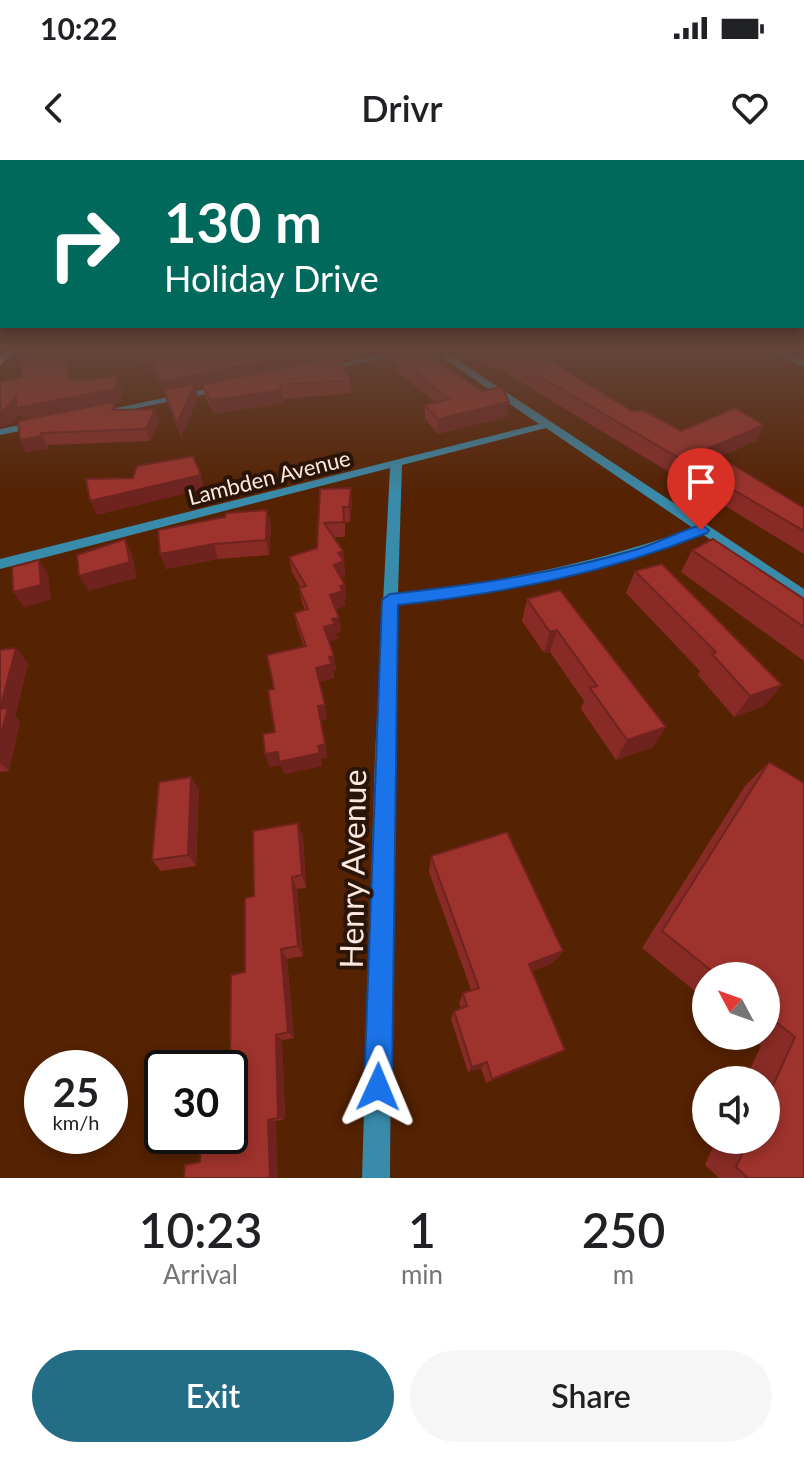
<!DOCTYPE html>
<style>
:root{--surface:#fff;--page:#f6f6f6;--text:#202124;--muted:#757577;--accent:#236d86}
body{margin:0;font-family:Lato,sans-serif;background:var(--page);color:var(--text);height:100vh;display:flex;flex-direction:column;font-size:30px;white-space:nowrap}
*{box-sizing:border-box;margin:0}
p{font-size:26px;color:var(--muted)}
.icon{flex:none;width:44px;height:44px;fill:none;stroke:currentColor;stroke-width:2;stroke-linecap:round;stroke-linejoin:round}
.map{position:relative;height:1018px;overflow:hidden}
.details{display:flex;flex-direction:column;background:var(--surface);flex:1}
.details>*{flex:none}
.top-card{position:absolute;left:0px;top:0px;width:804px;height:168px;box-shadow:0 4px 12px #0003;background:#00695c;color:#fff;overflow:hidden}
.needle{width:52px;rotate:311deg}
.tools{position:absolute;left:692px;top:802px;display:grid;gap:16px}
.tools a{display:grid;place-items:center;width:88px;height:88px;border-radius:50%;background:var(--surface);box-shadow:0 4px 12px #0003;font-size:40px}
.speed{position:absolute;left:24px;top:890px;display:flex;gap:16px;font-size:40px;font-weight:700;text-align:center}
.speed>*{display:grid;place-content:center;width:104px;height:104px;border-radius:50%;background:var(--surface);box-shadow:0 4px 12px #0003;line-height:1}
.speed small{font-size:20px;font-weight:400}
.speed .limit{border:4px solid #111;border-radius:12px;background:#fff;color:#111}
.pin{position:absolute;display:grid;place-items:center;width:68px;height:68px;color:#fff;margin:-82px -34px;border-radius:50% 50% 50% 0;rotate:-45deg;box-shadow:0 0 8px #0007}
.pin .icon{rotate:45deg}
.me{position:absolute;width:88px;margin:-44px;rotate:1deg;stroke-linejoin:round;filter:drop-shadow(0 0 6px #0008)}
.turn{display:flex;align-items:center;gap:28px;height:168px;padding:0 32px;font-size:36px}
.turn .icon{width:104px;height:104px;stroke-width:2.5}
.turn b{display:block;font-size:56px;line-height:68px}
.eta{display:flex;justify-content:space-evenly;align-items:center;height:136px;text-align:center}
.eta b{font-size:48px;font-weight:600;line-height:56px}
.cta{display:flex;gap:16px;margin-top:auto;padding:16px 32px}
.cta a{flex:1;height:92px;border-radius:48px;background:var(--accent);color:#fff;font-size:32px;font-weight:600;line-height:92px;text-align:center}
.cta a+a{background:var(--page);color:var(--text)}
.status{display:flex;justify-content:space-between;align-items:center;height:56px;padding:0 40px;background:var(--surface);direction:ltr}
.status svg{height:22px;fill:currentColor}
header{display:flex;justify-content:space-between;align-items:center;height:104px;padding:0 32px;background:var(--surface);font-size:36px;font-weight:600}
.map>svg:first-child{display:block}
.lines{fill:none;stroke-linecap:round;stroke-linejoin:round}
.minor{fill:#398bab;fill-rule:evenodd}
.tertiary{fill:#398bab;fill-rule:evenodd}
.primary{fill:#9ed8f2;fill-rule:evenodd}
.wall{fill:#882b26}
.shaded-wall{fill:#6f231f}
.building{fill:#9e322c;stroke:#6f231f;stroke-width:2}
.route{fill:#1a73e8;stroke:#114b97;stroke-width:2}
.labels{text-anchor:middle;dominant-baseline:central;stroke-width:8;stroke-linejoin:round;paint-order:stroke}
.far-street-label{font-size:22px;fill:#fce8de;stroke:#2b1408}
.near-street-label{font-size:32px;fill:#fce8de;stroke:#2b1408}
</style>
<div class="status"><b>10:22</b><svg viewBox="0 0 49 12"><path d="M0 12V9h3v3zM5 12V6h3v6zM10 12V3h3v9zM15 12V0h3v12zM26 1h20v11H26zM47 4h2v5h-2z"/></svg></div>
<header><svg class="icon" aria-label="back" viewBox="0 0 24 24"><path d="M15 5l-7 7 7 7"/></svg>Drivr<svg class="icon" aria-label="heart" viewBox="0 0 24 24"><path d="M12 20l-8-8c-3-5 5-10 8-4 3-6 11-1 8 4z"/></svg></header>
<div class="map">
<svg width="804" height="1018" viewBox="0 0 804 1018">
<rect width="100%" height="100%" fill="#552202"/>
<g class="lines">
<g class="minor">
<path d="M386,193h20l-85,19 -5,-3z"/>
<path d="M436,193h11l357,236v12l-102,-67c-99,37 -200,57 -304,70l-5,152 -3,422h-28l13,-422 15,-288 -390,101v-10l539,-135zM546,268l147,100c-96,35 -194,54 -295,66l4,-129z"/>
<path d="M224,225l3,1v4l-129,26 -5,-3z"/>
<path d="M40,261l4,1v4l-44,9v-6z"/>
</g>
<path class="tertiary" d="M774,193h13l17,8v6z"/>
<path class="primary" d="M2,193h11l-13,12v-10z"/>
</g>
<g class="wall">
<path d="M137,193h193l1,5 19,22 1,13 -68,6 -1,4 -9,2 -59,9 -9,-17 -2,-11 -7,1 2,11 -17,39 -25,-64 -12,2z"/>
<path d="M390,193h34l83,64 -69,17 -13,-15v-14l10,-3 -38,-30v-6l-7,-7z"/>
<path d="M471,193h71l-3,1 93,57 49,20 83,-6 -8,16 -37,16 85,51v46l-298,-181 -20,-8z"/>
<path d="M118,216l5,13 -3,13 -6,1 3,7 38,-1 4,12 -9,20 -103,4 1,3 -22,4 -3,-32 -3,-6 -7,9 -13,4v-45l72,-2z"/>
<path d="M320,329l32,14 -2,19h-5v15h-11l9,14 2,25 -4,2 4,7 1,15h-2l1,6 -10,3 6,23 -5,1 1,6 -8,2 5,15 2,14 -3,1 1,7 -15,4 8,37 -6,1 6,37 -6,2 1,7 -38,8 -3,-9 -11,2 -5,-13 10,-22 -1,-43 30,-42 -7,-20 -3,-14 11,-3 -3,-7 -3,-15h2l-9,-16 -3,-15 28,-9z"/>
<path d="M267,350l4,15 -2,30 -51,4 -52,10 -6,-15z"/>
<path d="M692,390l112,49v62l-123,-89z"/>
<path d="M635,411l147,114 -18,21 -30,11 -36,-42 2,-4 -74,-78z"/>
<path d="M560,430l93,157 -37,13 -35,-51 3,-8 -34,-49 -6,1 -22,-32 5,-22z"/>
<path d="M0,490l28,13 -13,53 5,6 -11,49 -9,1z"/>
<path d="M769,602l35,21v395h-85l-14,-13 11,-25h50v-60h-21l16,-34 -12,-10h17v-60h-60v24l-64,-52 103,-162z"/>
<path d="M199,629l-3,77 -35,5 -9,-11z"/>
<path d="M303,677l3,51 -9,1 6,67 -16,3 7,79 -12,2 3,79 -9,2 -76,41 30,-102 15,-88 9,-76z"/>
<path d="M431,696l132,95 -10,12 -21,8 33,79 -11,6 -68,27 -5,-15 -13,4 -17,-53 3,-8 7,-3 -2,-5 4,-10 8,-3 -42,-118z"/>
</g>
<g class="shaded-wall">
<path d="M64,193h2l9,41 -6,-13z"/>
<path d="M310,193h20l1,8 -135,26 2,11 -17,39 -4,-14 16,-35 -29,6 -3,-12z"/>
<path d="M153,201l3,12 -12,2 -3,-12z"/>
<path d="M118,216l5,13 -3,13 -6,1 4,11 -94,7 -4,-7 -7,9 -13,4v-16l16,-14z"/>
<path d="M281,225l2,14 -1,4 -68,11 -4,-14z"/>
<path d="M509,242l-2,15 -69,17v-15z"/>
<path d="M155,249l4,12 -9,20 -4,-12z"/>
<path d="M764,265l-8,16 -56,24 7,-16z"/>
<path d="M41,273l7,15 -22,4 -6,-12z"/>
<path d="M201,315l4,14 -108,26 -7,-14z"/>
<path d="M351,328l1,15 -2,19 -1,-15z"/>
<path d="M267,350l4,15 -2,30 -3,-15z"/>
<path d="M125,379l7,15 5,24 -49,13 -9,-15z"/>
<path d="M214,384l4,15 -52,10 -6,-15z"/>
<path d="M343,391l2,25 -10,3 -1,-14 4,-12z"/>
<path d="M39,400l9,15 3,25 -27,7 -11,-15z"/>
<path d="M345,425l1,15h-2l1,6 -13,4 -2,-15 10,-9z"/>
<path d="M339,458l2,14 -5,1 1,6 -10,3 -3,-15 8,-8z"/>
<path d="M557,470l-7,22 -6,1 6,-21z"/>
<path d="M16,488l12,15 -13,53 5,6 -11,49 -9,-8v-54z"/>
<path d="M334,496l2,14 -3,1 1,7 -15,4 -3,-14 13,-11z"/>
<path d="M782,525l-18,21 -30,11 16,-21z"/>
<path d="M325,545l2,14 -6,1 6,37 -6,2 1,7 -38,8 -3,-9 -11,2 -5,-13 53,-8v-40z"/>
<path d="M666,567l-13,20 -37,13 11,-20z"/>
<path d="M191,617l8,12 -3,77 -8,-11z"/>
<path d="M298,663l5,14 3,51 -4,-13z"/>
<path d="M292,717l5,12 6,67 -5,-10z"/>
<path d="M281,789l6,10 7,79 -6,-6z"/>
<path d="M563,791l-10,12 -32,12 8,-11z"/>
<path d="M276,875l6,5 3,79 -7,-1z"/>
<path d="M565,890l-11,6 -68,27 6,-4z"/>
<path d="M487,902l-6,6 -13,4 4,-5z"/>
<path d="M268,960l8,1 2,57h-8z"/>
</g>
<g class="building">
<path d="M30,193h34l5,28 49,-5 -3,13 -99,19v-11l-11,13 -5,1v-29l22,-5 -2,-16 10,-2z"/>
<path d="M137,193h173l-149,29 -8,-21 -12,2z"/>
<path d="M398,193h26l58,38 20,-4 7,15 -71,17 -13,-14 24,-6 -52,-41h5z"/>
<path d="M495,193h43l94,58 11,-1 38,21 54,-23 29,17 -57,24 97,59v23l-296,-173z"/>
<path d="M337,197l13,23 -69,5 -1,5 -10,2 -60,8 -8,-16z"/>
<path d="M195,224l-18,39 -13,-33z"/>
<path d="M114,242l-1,8 42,-1 -9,20 -105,4 1,3 -22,4 -2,-19z"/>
<path d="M193,296l8,19 -111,26 -4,-22 47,-1 4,-12z"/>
<path d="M351,328l-2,19h-6l1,15 -20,1 19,28 -5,2 6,8 -10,4 11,20 -5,1 3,5 -13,4 9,23 -7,1 3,5 -11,3 10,29 -5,1 3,7 -16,4 9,37 -7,1 7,38 -7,2 2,7 -41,9 -1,-10 -13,2 -2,-20 12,-2 -7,-42 6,-1 -7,-34 39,-9 -12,-33 14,-4 -9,-21 7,-2 -17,-29 28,-9 3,-59z"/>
<path d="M267,350l-1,30 -52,4 -54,10 -2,-24 67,-13 1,-4z"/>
<path d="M125,379l5,23 -51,14 -2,-21z"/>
<path d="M713,379l91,60v28l-112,-77z"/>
<path d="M39,400l2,25 -28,7 -1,-25z"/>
<path d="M662,404l120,121 -32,11 -38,-42 4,-2 -81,-81z"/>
<path d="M560,430l106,137 -39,13 -37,-52 7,-2 -40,-56 -7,2 -23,-33z"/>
<path d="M16,488l-16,61v-59z"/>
<path d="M8,548l-8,30v-29z"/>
<path d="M769,602l35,21v395h-56l-12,-11 13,-27h17v-39l29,-64 -29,-23v-38h-48l-56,-45z"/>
<path d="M191,617l-3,78 -36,5 7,-78z"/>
<path d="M298,663l4,52 -10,2 6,69 -17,3 7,83 -12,3 2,83 -10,2 2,58h-86l1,-13 15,-3 1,-26h29v-68h-27v-2l27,-6 1,-85 14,-3v-74l9,-2 -1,-65z"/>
<path d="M507,672l56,119 -34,13 36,86 -73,29 -5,-17 -15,5 -18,-56 13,-5 -4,-13 16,-5 -48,-132z"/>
</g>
<linearGradient id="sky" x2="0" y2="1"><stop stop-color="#2f1301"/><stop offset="0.57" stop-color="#624439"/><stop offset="1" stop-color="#624439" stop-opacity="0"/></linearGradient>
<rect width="804" height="336" fill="url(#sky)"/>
<path class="route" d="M701,365l8,5 -2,3c-100,40 -202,60 -309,72l-6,482 -4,10 -10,4 -10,-4 -4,-10 18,-487 8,-6c84,-9 167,-21 248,-45 22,-7 42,-18 63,-24z"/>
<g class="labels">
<g class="far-street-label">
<text transform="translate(269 317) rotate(-14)">Lambden Avenue</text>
</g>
<g class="near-street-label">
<text transform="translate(352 709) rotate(-89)">Henry Avenue</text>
</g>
</g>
</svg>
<div class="tools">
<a><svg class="needle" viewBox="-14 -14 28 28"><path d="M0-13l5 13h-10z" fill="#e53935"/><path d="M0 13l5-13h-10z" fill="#757577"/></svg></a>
<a><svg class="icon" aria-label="sound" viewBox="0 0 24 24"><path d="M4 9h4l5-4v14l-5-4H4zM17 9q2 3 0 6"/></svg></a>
</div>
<div class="speed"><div>25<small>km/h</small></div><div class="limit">30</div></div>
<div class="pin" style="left:701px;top:370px;background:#d93025"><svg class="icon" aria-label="arrive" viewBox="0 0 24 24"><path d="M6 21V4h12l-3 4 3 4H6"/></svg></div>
<svg class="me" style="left:378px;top:927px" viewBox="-20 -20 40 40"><path d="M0-17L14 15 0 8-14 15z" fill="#1a73e8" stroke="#fff" stroke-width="4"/></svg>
<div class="top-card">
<div class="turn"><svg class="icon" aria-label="right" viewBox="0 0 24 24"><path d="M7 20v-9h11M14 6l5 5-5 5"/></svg><div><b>130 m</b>Holiday Drive</div></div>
</div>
</div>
<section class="details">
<div class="eta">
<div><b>10:23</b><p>Arrival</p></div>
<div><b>1</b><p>min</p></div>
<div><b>250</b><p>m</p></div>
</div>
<div class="cta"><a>Exit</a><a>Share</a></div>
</section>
